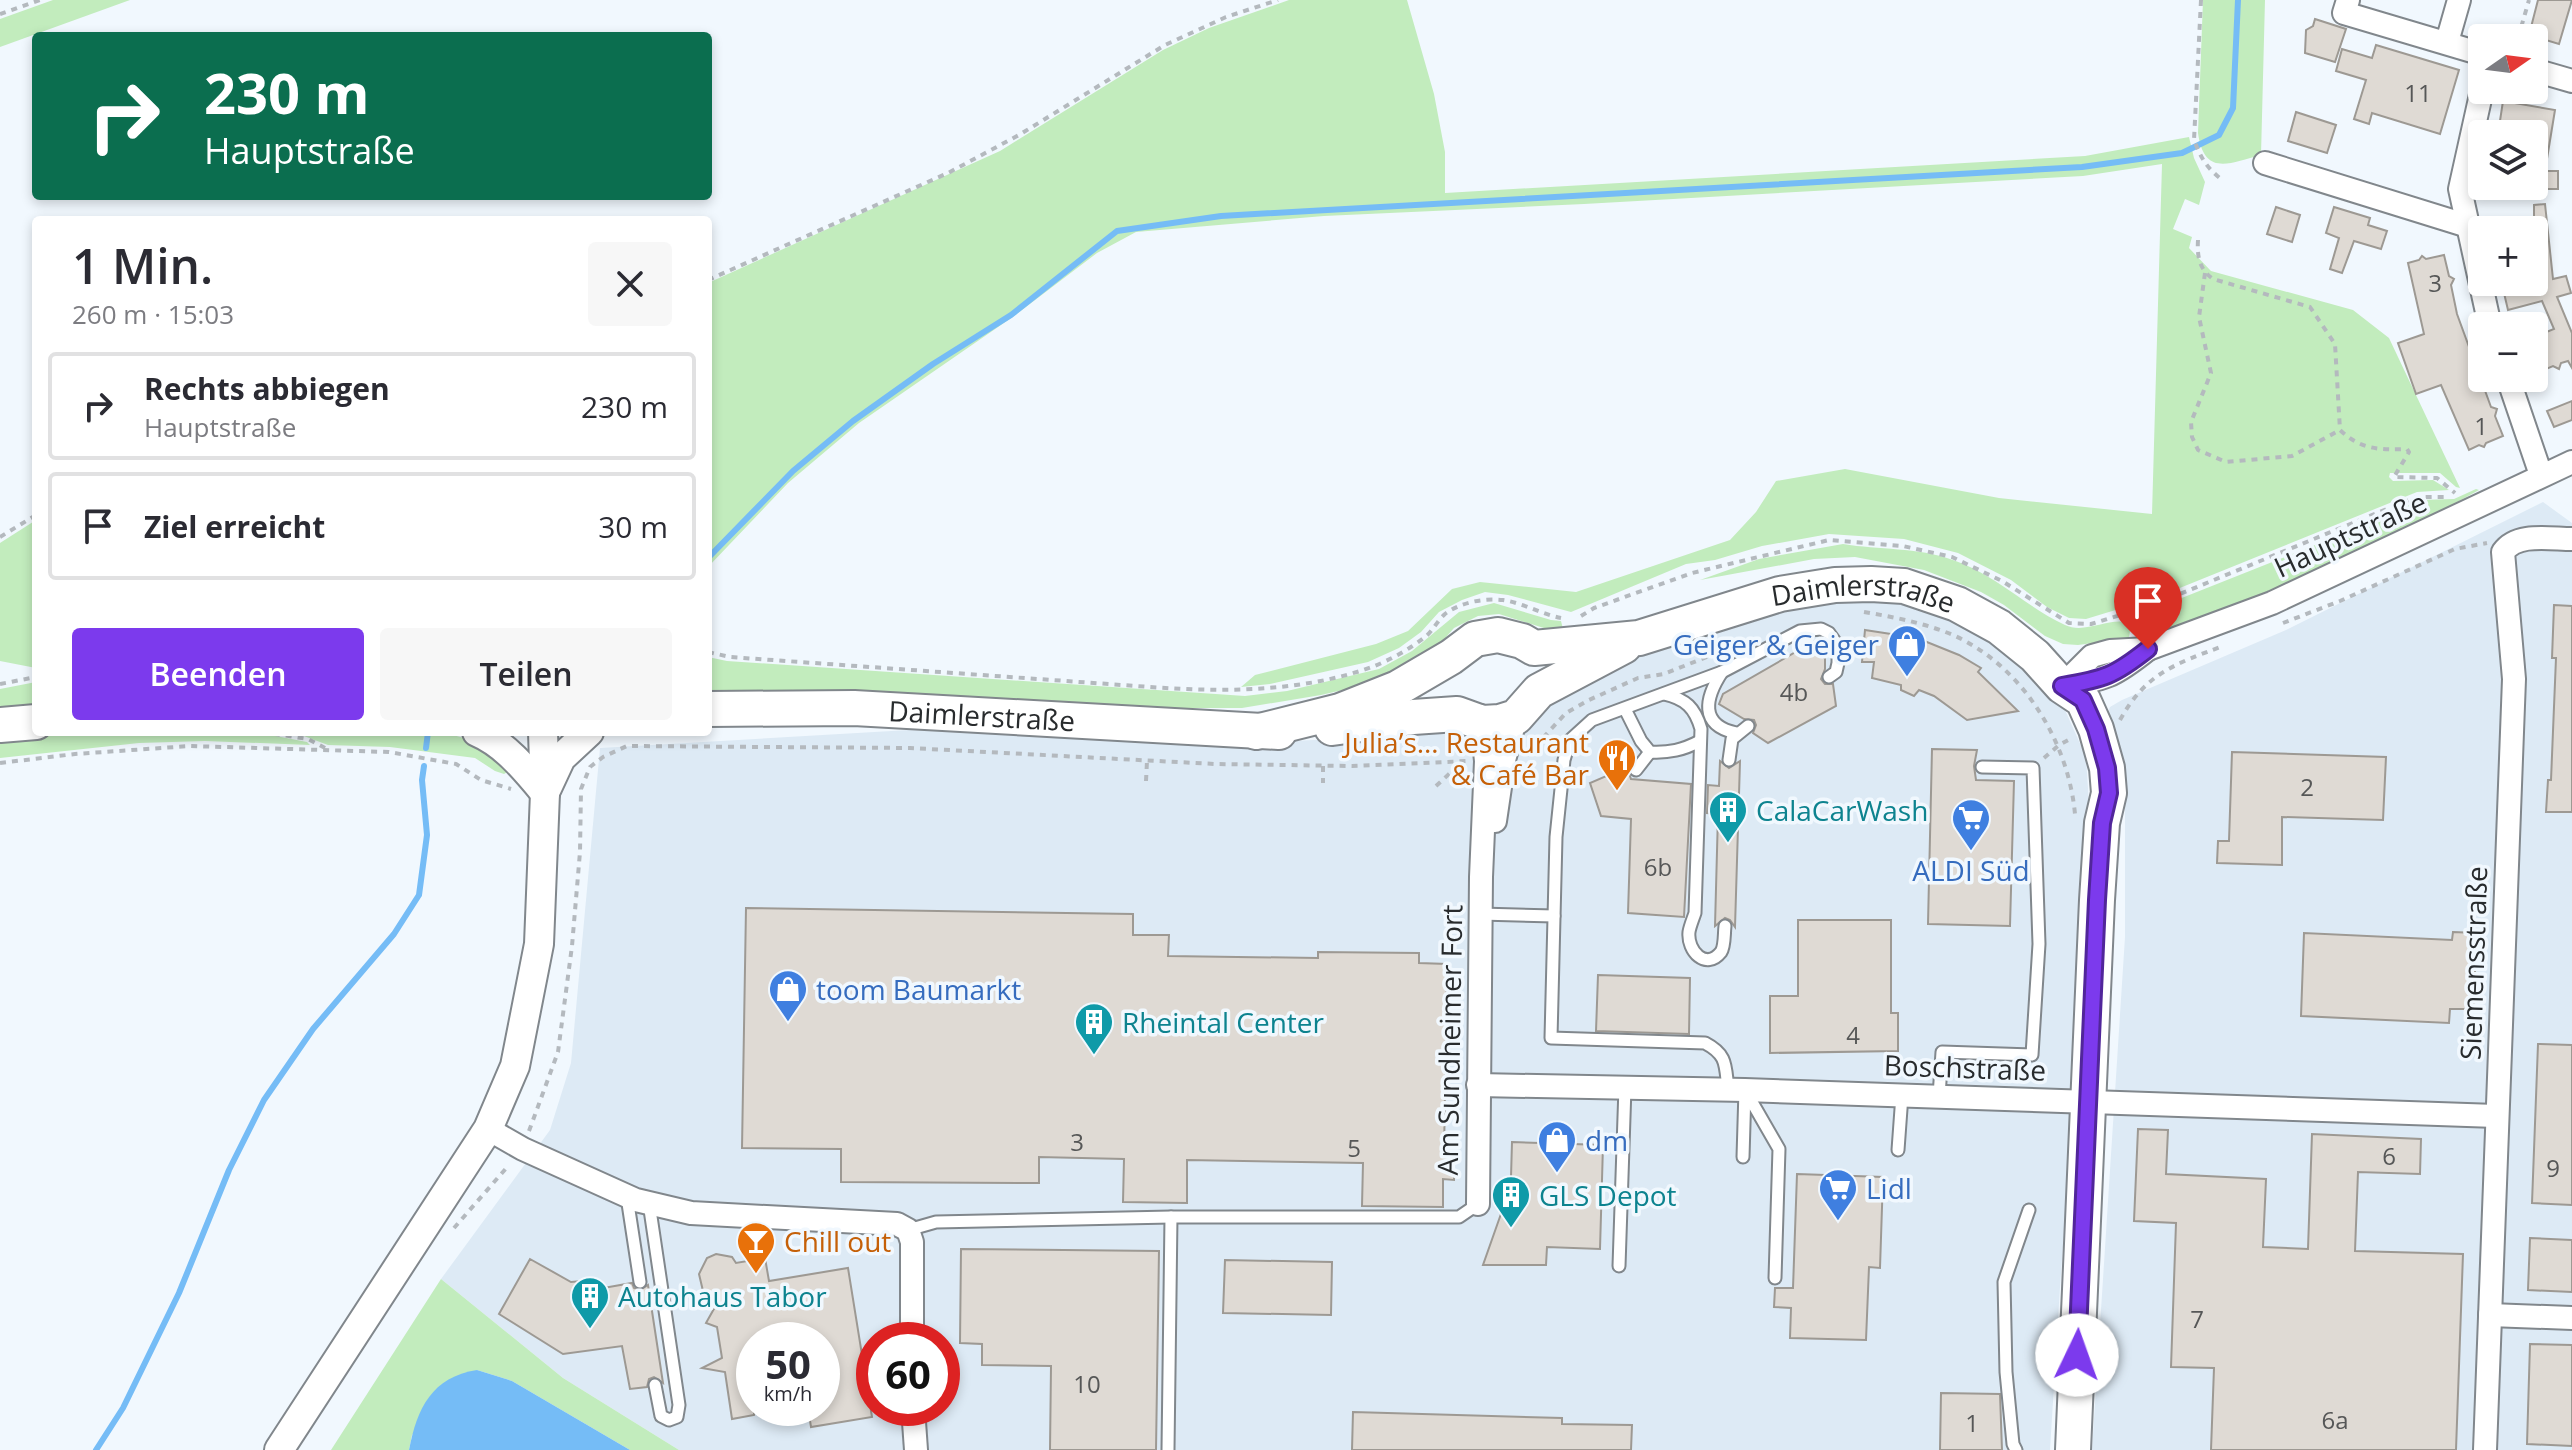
<!DOCTYPE html>
<html lang="de">
<meta charset="utf-8">
<style>
:root{--surface:#fff;--page:#f7f7f7;--text:#2b2b33;--muted:#7c7c81;--line:#e1e1e2;--accent:#7c3aed}
body{margin:0;font-family:"Open Sans",sans-serif;background:var(--page);color:var(--text);height:100vh;display:flex;flex-direction:column;font-size:30px;white-space:nowrap}
*{box-sizing:border-box;margin:0}
p{font-size:26px;color:var(--muted)}
.icon{flex:none;width:44px;height:44px;fill:none;stroke:currentColor;stroke-width:2;stroke-linecap:round;stroke-linejoin:round}
.map{position:relative;flex:1;overflow:hidden}
.sheet{position:absolute;left:32px;top:216px;width:680px;height:520px;display:flex;flex-direction:column;background:var(--surface);border-radius:8px;box-shadow:0 4px 12px #0003}
.sheet>*{flex:none}
.banner{position:absolute;left:32px;top:32px;width:680px;height:168px;border-radius:8px;box-shadow:0 4px 12px #0003;background:#0b6e4f;color:#fff;overflow:hidden}
.needle{width:52px;rotate:76deg}
.controls{position:absolute;left:2468px;top:24px;display:grid;gap:16px}
.controls a{display:grid;place-items:center;width:80px;height:80px;border-radius:8px;background:var(--surface);box-shadow:0 4px 12px #0003;font-size:40px}
.speed{position:absolute;left:736px;top:1322px;display:flex;gap:16px;font-size:40px;font-weight:700;text-align:center}
.speed>*{display:grid;place-content:center;width:104px;height:104px;border-radius:50%;background:var(--surface);box-shadow:0 4px 12px #0003;line-height:1}
.speed small{font-size:20px;font-weight:400}
.speed .limit{border:12px solid #d22;background:#fff;color:#111}
.pin{position:absolute;display:grid;place-items:center;width:68px;height:68px;color:#fff;margin:-82px -34px;border-radius:50% 50% 50% 0;rotate:-45deg;box-shadow:0 0 8px #0007}
.pin .icon{rotate:45deg}
.me{position:absolute;width:88px;margin:-44px;rotate:3deg;stroke-linejoin:round;filter:drop-shadow(0 0 6px #0008)}
.turn{display:flex;align-items:center;gap:28px;height:168px;padding:0 40px;font-size:36px}
.turn .icon{width:104px;height:104px;stroke-width:2.5}
.turn b{display:block;font-size:56px;line-height:68px}
.round{display:grid;place-items:center;flex:none;width:84px;height:84px;border-radius:8px;background:var(--page)}
.overview{display:flex;align-items:center;justify-content:space-between;height:136px;padding:0 40px}
h1{font-size:48px;font-weight:600;line-height:60px}
.action{display:flex;gap:16px;margin-top:auto;padding:16px 40px}
.action a{flex:1;height:92px;border-radius:8px;background:var(--accent);color:#fff;font-size:32px;font-weight:600;line-height:92px;text-align:center}
.action a+a{background:var(--page);color:var(--text)}
ul{padding:0;list-style:none}
li{display:flex;align-items:center;gap:24px;height:108px;margin:0 16px 12px;padding:0 24px;border:4px solid var(--line);border-radius:8px}
li div{flex:1}
li b{display:block;font-size:30px}
li em{font-style:normal}
.map>svg:first-child{display:block}
.built{fill:#ddeaf5;fill-rule:evenodd}
.green{fill:#c2ecbd}
.water{fill:#75bcf6}
.lines{fill:none;stroke-linecap:round;stroke-linejoin:round}
.stream{stroke:#75bcf6;stroke-width:6}
.building{fill:#dfdad4;stroke:#9d9993;stroke-width:2}
.service-casing{stroke:#81878c;stroke-width:15}
.minor-casing{stroke:#81878c;stroke-width:26}
.tertiary-casing{stroke:#81878c;stroke-width:32}
.primary-casing{stroke:#81878c;stroke-width:38}
.path{stroke:#b4b9be;stroke-width:4;stroke-dasharray:6 6;stroke-linecap:butt}
.service{stroke:#fff;stroke-width:11}
.minor{stroke:#fff;stroke-width:22}
.tertiary{stroke:#fff;stroke-width:28}
.primary{stroke:#fff;stroke-width:34}
.route-casing{stroke:#51269a;stroke-width:20}
.route{stroke:#7c3aed;stroke-width:14}
.labels{text-anchor:middle;dominant-baseline:central;stroke-width:7;stroke-linejoin:round;paint-order:stroke}
.number-label{font-size:24px;fill:#565757}
.street-label{font-size:28px;fill:#282b2d;stroke:#f1f8fe}
.shop-label{font-size:28px;fill:#366cbe;stroke:#f1f8fe;text-anchor:start}
.food-label{font-size:28px;fill:#c56008;stroke:#f1f8fe;text-anchor:end}
.culture-label{font-size:28px;fill:#0d838f;stroke:#f1f8fe;text-anchor:start}
</style>
<div class="map">
<svg width="2572" height="1450" viewBox="0 0 2572 1450">
<rect width="100%" height="100%" fill="#f1f8fe"/>
<g class="built">
<path d="M2543,502l29,21v927h-480l33,-513v-133l-19,-88 4,-9 12,-7 164,-70z"/>
<path d="M1904,586l131,70 30,54 21,47 6,96 -32,434 -10,163h-1371l-116,-72 -122,-99 109,-149 21,-67 29,-315 309,-18 384,11 41,-2 164,-28 223,-96zM754,1340h68v68h-68zM874,1340h68v68h-68z"/>
</g>
<g class="green">
<path d="M53,0h77l-130,47v-28z"/>
<path d="M1289,0h118l27,94 11,58v41l640,-37 104,-19 5,21 11,24 -6,23 -14,-6 -12,30 19,8 -3,11 22,23 142,39 36,28 71,150 -4,-1 -16,-14h-50l-1,4 4,4 40,-1 16,10 -32,2 -262,106 -69,21 -17,-1 -22,-11 -36,-27 -53,-27 -54,-14 -75,-5 -67,12 -47,14 -29,4 -115,48 -63,-17 -23,-3 -23,8 -23,12 -18,20 -22,16 -31,14 -98,22 -29,3 14,-12 121,-31 32,-13 44,-42 28,-7 96,10 154,-52 26,-28 20,-31 69,-12 154,29 153,16 10,-350 -79,12 -499,28 -260,12 -188,16 -39,21 -83,63 -155,107 -71,60 -80,84v-284l292,-132 163,-101 46,-22z"/>
<path d="M2203,0h62l-4,155c-33,9 -57,21 -63,-22z"/>
<path d="M2476,489l3,1c-97,55 -202,101 -307,137l-14,3 -10,-6 1,-13 219,-87 51,-24 35,-1z"/>
<path d="M36,520v148l-36,-7v-118z"/>
<path d="M1843,544c36,6 74,3 110,16 42,14 73,47 112,65 21,10 47,-10 66,-1l-2,14 -51,7 -15,-1 -18,-8 -41,-31 -23,-13 -57,-22 -69,-13 -41,2 -114,21 59,-21z"/>
<path d="M1494,603l57,17 10,1 2,8h-16l-48,-15 -21,2 -24,12 -15,17 -66,38 -52,12 -79,13h-82l-333,-16 -119,-2v-33l19,4 518,35 42,-5 92,-22 33,-18 47,-39z"/>
<path d="M36,682v25l-36,2v-20z"/>
<path d="M36,732h219l52,10 3,3 -105,-4 -66,2 -139,15v-23z"/>
<path d="M293,732l156,2 23,6 37,31 -5,3 -9,-3 -20,-13 -85,-11 -62,-2z"/>
<path d="M441,1279l122,99 116,72h-49l-118,-69 -35,-11 -65,65 -3,15h-78z"/>
</g>
<path class="water" d="M477,1370l35,11 118,69h-221c8,-42 23,-73 68,-80z"/>
<g class="lines">
<g class="stream">
<path d="M708,558l85,-87 60,-50 80,-57 78,-49 106,-84 104,-15 861,-49 100,-14 37,-18 14,-27 5,-108"/>
<path d="M426,748l2,-16"/>
<path d="M96,1450l27,-42 56,-115 50,-123 35,-70 49,-71 81,-95 25,-39 8,-60 -5,-55 2,-14"/>
</g>
</g>
<g class="building">
<path d="M2538,0h34l-13,44 -30,-9z"/>
<path d="M2315,19l31,10 -11,33 -30,-9 1,-23 7,-4z"/>
<path d="M2376,45l83,25 -19,64 -68,-21 -3,11 -15,-5 12,-39 -30,-9 6,-22 30,9z"/>
<path d="M2503,101l52,9 -10,61h13v18h-24v-55h-36z"/>
<path d="M2296,112l40,13 -9,28 -39,-12z"/>
<path d="M2545,204l8,75 13,-3 5,17 -14,4 15,36v35l-4,-7 -7,2 -2,6 -6,-3 -19,8v-37l20,-8 -12,-28 -34,9 -4,-17 30,-8v-80z"/>
<path d="M2276,207l24,8 -8,27 -25,-8z"/>
<path d="M2334,207l36,11 -2,7 19,6 -6,18 -27,-8 -12,32 -12,-4 9,-31 -13,-5z"/>
<path d="M2444,255l5,21 5,3 -3,6 6,29 34,93 6,2 -2,7 8,20 -17,7 -2,4 -5,-2 -10,5 -28,-65 -25,9 -18,-51 26,-9 -16,-71 11,-3 3,-4 4,3z"/>
<path d="M2572,401v19l-18,7 -7,-16z"/>
<path d="M2554,605l18,1v206h-26l2,-32h3l5,-122h-4z"/>
<path d="M1865,630l52,8 42,17 22,13 -3,4 40,39 -51,9 -33,-24 -15,-6 -5,6 -13,-6v-5l-29,-7 2,-16h-12z"/>
<path d="M1806,646l7,5h8l4,8v10l-4,10 4,5h8l3,22 -68,37 -15,-10 3,-8 -2,-5 -10,-1 -25,-15 4,-10z"/>
<path d="M1932,749l45,1 -3,16 2,14 38,1 -4,145 -82,-2z"/>
<path d="M2232,752l154,5 -3,63 -101,-3v48l-65,-2 1,-22h11z"/>
<path d="M1720,761l9,7 11,-7 -5,166 -5,-7 -5,-2 -10,8 3,-112 -11,-1 1,-28 11,1z"/>
<path d="M1627,767l4,12 60,5 -7,133 -56,-4 3,-94 -30,-3 -11,-33z"/>
<path d="M746,908l387,6v21h36l-1,21 150,2v-6l101,1v10l28,1 -3,191h10v25l-11,-1v28l-81,-1 1,-43 -176,-3v43l-64,-1 1,-43 -85,-2v26l-198,-1v-33l-99,-1z"/>
<path d="M1798,920h93v93h7v38l-128,2v-57h28z"/>
<path d="M2453,932l23,1 -2,76h-24l-1,14 -148,-7 3,-83 148,7z"/>
<path d="M1598,975l92,3 -1,56 -93,-3z"/>
<path d="M2538,1044l34,1v160l-40,-2z"/>
<path d="M2138,1129l30,1 -2,44 100,5 -3,68 45,2 4,-115 109,5 -1,35 -62,-2 -3,79 108,3 -7,196h-245l3,-82 -43,-1 5,-144 -42,-2z"/>
<path d="M1512,1142l91,3 -3,104 -53,-2 -1,18h-63l19,-54 8,1z"/>
<path d="M1797,1174l86,3 -3,91 -11,-1 -3,73 -76,-2 1,-30 -17,-1 1,-19h18z"/>
<path d="M2530,1238l42,2v52l-44,-2z"/>
<path d="M961,1249l198,2 -3,199h-106l1,-84 -69,-1v-21l-22,-1z"/>
<path d="M716,1254l16,3 4,6 29,-5 4,23 79,-13 24,149 -61,10 -3,-19h14v-68h-68v75l-22,4 -7,-47 -23,-4 20,-10 -5,-31 -11,-4 9,-16 -12,-16 -4,-17 8,-16z"/>
<path d="M530,1259l41,23 22,-2 5,9 34,-6 2,5 6,2 8,-5 15,98 -9,-6 -5,2 -2,8 -17,2 -8,-43 -59,8 -64,-40z"/>
<path d="M1225,1260l107,2 -1,53 -108,-2z"/>
<path d="M2530,1344l42,1v101l-45,-2z"/>
<path d="M1941,1393l59,1 2,56h-62z"/>
<path d="M1353,1412l209,6v6l70,1 -1,25h-279z"/>
</g>
<g class="lines">
<g class="service-casing">
<g id="service">
<path d="M1722,672c-17,26 -23,53 14,61"/>
<path d="M1664,694c22,5 31,14 37,35l-6,184c-2,6 -5,13 -6,19 -2,19 17,39 32,20 4,-6 3,-18 4,-26"/>
<path d="M1625,709l16,32 9,11c19,1 33,-2 50,-11"/>
<path d="M1729,760l3,-21 16,-13"/>
<path d="M1636,770l14,-18"/>
<path d="M1480,914l74,2"/>
<path d="M1728,1089c-3,-23 0,-34 -23,-46l-154,-5 5,-201 8,-77 6,-20 22,-20 130,-48 78,-41 21,-2 8,4 5,7 4,10v13l-2,9 -7,5"/>
<path d="M1745,1090l34,59 -4,129"/>
<path d="M1939,1096l3,-44 90,3 7,-111 -6,-176 -51,-1"/>
<path d="M1898,1150l4,-55"/>
<path d="M1743,1157l2,-67"/>
<path d="M627,1197l13,85"/>
<path d="M649,1203l30,202 -2,12 -8,3 -8,-4 -6,-31"/>
<path d="M908,1230l28,-8 235,-5h288l19,-13"/>
<path d="M1619,1266l6,-179"/>
<path d="M1168,1450l3,-233"/>
<path d="M2016,1450l-3,-6 -7,-72 -2,-90 25,-72"/>
</g>
</g>
<g class="minor-casing">
<g id="minor">
<path d="M2348,0l-4,13 138,41"/>
<path d="M2447,42l12,-42"/>
<path d="M2534,70l38,11"/>
<path d="M2482,90l-22,99 30,137"/>
<path d="M2265,163l203,63"/>
<path d="M2508,378l33,97"/>
<path d="M2062,686l30,-30 18,-5 38,-2 124,-46 300,-141"/>
<path d="M2062,686c44,-7 51,-9 86,-37"/>
<path d="M1495,821l9,-61 12,-43"/>
<path d="M1478,1085l267,5 751,26"/>
<path d="M488,1129l35,20 113,51 55,13 206,11 11,6 4,12v98"/>
<path d="M1478,1204l3,-327 5,-116 -4,-38"/>
<path d="M2490,1315l82,3"/>
<path d="M913,1408l3,42"/>
<path d="M2485,1450l29,-771 -11,-127c14,-20 47,-13 69,-13"/>
</g>
</g>
<g class="tertiary-casing">
<g id="tertiary">
<path d="M477,732c28,12 49,38 68,61"/>
<path d="M547,788l14,-30 28,-26"/>
<path d="M279,1450l209,-321 27,-63 24,-122 6,-151 -2,-61"/>
</g>
</g>
<g class="primary-casing">
<g id="primary">
<path id="s1" d="M708,709l146,-1 425,24"/>
<path d="M0,725l36,-3"/>
<path d="M1332,728l81,-11 44,-3 25,9 18,-1 16,-5 23,-26 85,-45"/>
<path id="s2" d="M1256,732l84,-21 58,-23 53,-31 24,-18 23,-4 24,6 12,7 105,-10 141,-44 55,-9 36,-1 33,2 53,18 42,23 36,29 27,30 21,14 13,29 11,39 2,25 -7,30 -5,77 -24,550"/>
</g>
</g>
<g class="path">
<path d="M2201,0l-7,140c7,18 12,27 27,39"/>
<path d="M0,14l40,-14"/>
<path d="M2518,38l11,-38"/>
<path d="M2198,240c-1,16 1,29 15,39l97,28 25,37 5,86c21,20 40,20 67,19l2,3 -15,25 43,1 18,15"/>
<path d="M2205,273l-6,44 12,56 -20,49 1,15 6,13 28,12 66,-6 48,-26"/>
<path d="M708,280l240,-107 71,-38 146,-90 61,-28 52,-17"/>
<path d="M0,537l36,-22"/>
<path d="M1864,612c30,5 60,11 89,23 69,31 115,105 122,179"/>
<path d="M2135,612l5,16"/>
<path d="M1581,616l13,-8 98,-35 137,-33 74,6 49,11 50,24 67,42 22,1 62,-19 251,-103 13,-5h28"/>
<path d="M2283,623l57,-22 115,-52 32,-6"/>
<path d="M708,652l22,5 406,29c79,6 160,8 236,-19 18,-7 38,-18 53,-30 8,-6 12,-16 20,-23 16,-12 39,-16 58,-14 20,3 38,14 58,18"/>
<path d="M0,684l36,-7"/>
<path d="M2120,720c26,-47 55,-56 103,-74"/>
<path d="M262,732l46,7 17,9"/>
<path d="M1527,755l39,-42 23,-13 49,-22 26,-4 70,-28"/>
<path d="M2044,758l15,-13 13,-7"/>
<path d="M0,763l75,-9 115,-8 199,6 67,12 25,16 30,9"/>
<path d="M1323,766v17"/>
<path d="M1146,781l1,-20"/>
<path d="M1436,786l25,-23"/>
<path d="M529,1131l29,-79 14,-106 8,-94 1,-63 9,-22 13,-10 24,-11 283,2 305,16 137,2 116,-5"/>
<path d="M454,1228l55,-63"/>
</g>
<use href="#service" class="service"/>
<use href="#minor" class="minor"/>
<use href="#tertiary" class="tertiary"/>
<use href="#primary" class="primary"/>
</g>
<g class="lines">
<g class="route-casing">
<path id="route" d="M2077,1355l20,-455 5,-77 7,-30 -2,-25 -11,-39 -13,-29 -21,-14c42,-7 52,-10 86,-37"/>
</g>
<use href="#route" class="route"/>
</g>
<defs>
<g id="shop-pin" transform="scale(2)"><path d="M0 17L-7.5 6A9.5 9.5 0 1 1 7.5 6Z" fill="#3f7fe0" stroke="#f1f8fe"/><path d="M-5-2.5h2.3a2.7 3.5 0 0 1 5.4 0H5L5.5 6h-11ZM-1.5-2.5h3a1.5 2.3 0 0 0-3 0Z" fill="#fff"/></g>
<g id="restaurant-pin" transform="scale(2)"><path d="M0 17L-7.5 6A9.5 9.5 0 1 1 7.5 6Z" fill="#e8710a" stroke="#f1f8fe"/><path d="M-5-6h1v4h1v-4h1v4h1v-4h1v5L-1.5 .5V6h-2V.5L-5-1ZM5-6V6H3V1.5H1.5Q1.5-4 5-6Z" fill="#fff"/></g>
<g id="building-pin" transform="scale(2)"><path d="M0 17L-7.5 6A9.5 9.5 0 1 1 7.5 6Z" fill="#0f9aa8" stroke="#f1f8fe"/><path d="M-4-6H4V6H1V3H-1V6H-4ZM-2.5-4.3h1.7v1.8h-1.7ZM.8-4.3h1.7v1.8H.8ZM-2.5-1h1.7V.8h-1.7ZM.8-1h1.7V.8H.8Z" fill="#fff"/></g>
<g id="supermarket-pin" transform="scale(2)"><path d="M0 17L-7.5 6A9.5 9.5 0 1 1 7.5 6Z" fill="#3f7fe0" stroke="#f1f8fe"/><path d="M-6-5.5h2.5l.6 2H6L4.5 2H-2.5L-4.4-4H-6ZM-1.5 3.2a1.3 1.3 0 1 0 .1 0ZM3 3.2a1.3 1.3 0 1 0 .1 0Z" fill="#fff"/></g>
<g id="bar-pin" transform="scale(2)"><path d="M0 17L-7.5 6A9.5 9.5 0 1 1 7.5 6Z" fill="#e8710a" stroke="#f1f8fe"/><path d="M-6-5H6L.8 .8V4.5H3.5V6h-7V4.5H-.8V.8Z" fill="#fff"/></g>
</defs>
<g fill-rule="evenodd">
<use href="#shop-pin" x="1907" y="644"/>
<use href="#restaurant-pin" x="1617" y="758"/>
<use href="#building-pin" x="1728" y="810"/>
<use href="#supermarket-pin" x="1971" y="818"/>
<use href="#shop-pin" x="788" y="989"/>
<use href="#building-pin" x="1094" y="1022"/>
<use href="#shop-pin" x="1557" y="1140"/>
<use href="#supermarket-pin" x="1838" y="1188"/>
<use href="#building-pin" x="1511" y="1195"/>
<use href="#bar-pin" x="756" y="1241"/>
<use href="#building-pin" x="590" y="1296"/>
</g>
<g class="labels">
<g class="number-label">
<text x="2418" y="92">11</text>
<text x="2435" y="282">3</text>
<text x="2481" y="425">1</text>
<text x="1794" y="691">4b</text>
<text x="2307" y="786">2</text>
<text x="1658" y="866">6b</text>
<text x="1853" y="1034">4</text>
<text x="1077" y="1141">3</text>
<text x="1354" y="1147">5</text>
<text x="2389" y="1155">6</text>
<text x="2553" y="1167">9</text>
<text x="2197" y="1318">7</text>
<text x="1087" y="1383">10</text>
<text x="2335" y="1419">6a</text>
<text x="1972" y="1422">1</text>
</g>
<g class="street-label">
<text transform="translate(2350 534) rotate(-25)">Hauptstraße</text>
<text stroke="none"><textPath href="#s2" startOffset="640">Daimlerstraße</textPath></text>
<text stroke="none"><textPath href="#s1" startOffset="274">Daimlerstraße</textPath></text>
<text transform="translate(2473 963) rotate(-88)">Siemensstraße</text>
<text transform="translate(1449 1040) rotate(-89)">Am Sundheimer Fort</text>
<text transform="translate(1965 1067) rotate(2)">Boschstraße</text>
</g>
<g class="shop-label">
<text x="1879" y="644" text-anchor="end">Geiger &amp; Geiger</text>
<text x="1971" y="870" text-anchor="middle">ALDI Süd</text>
<text x="816" y="989">toom Baumarkt</text>
<text x="1585" y="1140">dm</text>
<text x="1866" y="1188">Lidl</text>
</g>
<g class="food-label">
<text x="1589" y="742">Julia’s… Restaurant<tspan x="1589" dy="32">&amp; Café Bar</tspan></text>
<text x="784" y="1241" text-anchor="start">Chill out</text>
</g>
<g class="culture-label">
<text x="1756" y="810">CalaCarWash</text>
<text x="1122" y="1022">Rheintal Center</text>
<text x="1539" y="1195">GLS Depot</text>
<text x="618" y="1296">Autohaus Tabor</text>
</g>
</g>
</svg>
<div class="controls">
<a><svg class="needle" viewBox="-14 -14 28 28"><path d="M0-13l5 13h-10z" fill="#e53935"/><path d="M0 13l5-13h-10z" fill="#7c7c81"/></svg></a>
<a><svg class="icon" aria-label="layers" viewBox="0 0 24 24"><path d="M12 4l9 5-9 5-9-5zM3 14l9 5 9-5"/></svg></a>
<a>+</a>
<a>−</a>
</div>
<div class="speed"><div>50<small>km/h</small></div><div class="limit">60</div></div>
<div class="pin" style="left:2148px;top:649px;background:#d93025"><svg class="icon" aria-label="arrive" viewBox="0 0 24 24"><path d="M6 21V4h12l-3 4 3 4H6"/></svg></div>
<svg class="me" style="left:2077px;top:1355px" viewBox="-20 -20 40 40"><circle r="19" fill="#fff"/><path d="M0-13L10 11 0 6-10 11z" fill="#7c3aed"/></svg>
<div class="banner">
<div class="turn"><svg class="icon" aria-label="right" viewBox="0 0 24 24"><path d="M7 20v-9h11M14 6l5 5-5 5"/></svg><div><b>230 m</b>Hauptstraße</div></div>
</div>
<section class="sheet">
<div class="overview"><div><h1>1 Min.</h1><p>260 m · 15:03</p></div><a class="round"><svg class="icon" aria-label="close" viewBox="0 0 24 24"><path d="M6 6l12 12M18 6L6 18"/></svg></a></div>
<ul>
<li><svg class="icon" aria-label="right" viewBox="0 0 24 24"><path d="M7 20v-9h11M14 6l5 5-5 5"/></svg><div><b>Rechts abbiegen</b><p>Hauptstraße</p></div><em>230 m</em></li>
<li><svg class="icon" aria-label="arrive" viewBox="0 0 24 24"><path d="M6 21V4h12l-3 4 3 4H6"/></svg><div><b>Ziel erreicht</b></div><em>30 m</em></li>
</ul>
<div class="action"><a>Beenden</a><a>Teilen</a></div>
</section>
</div>
